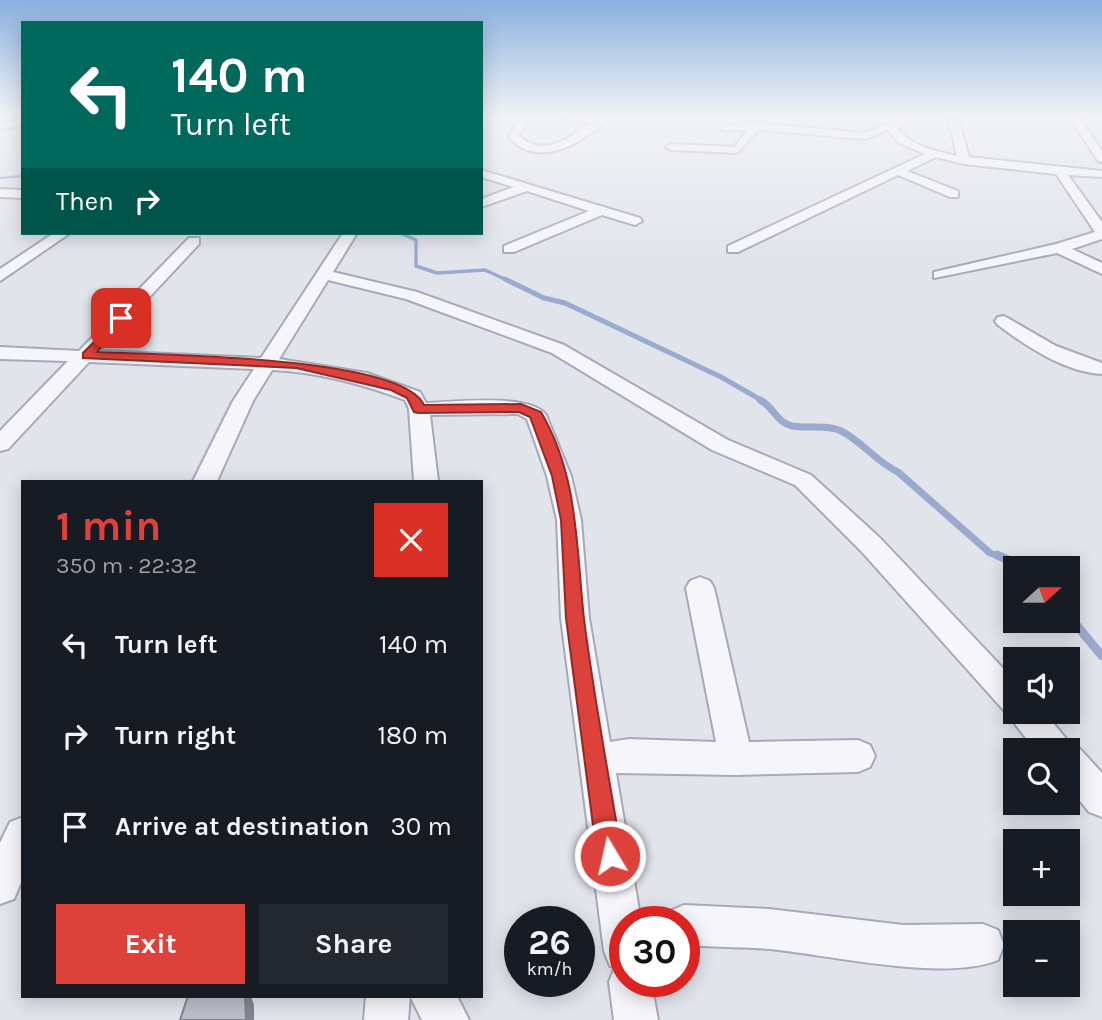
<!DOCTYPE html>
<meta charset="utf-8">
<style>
:root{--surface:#171b24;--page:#242831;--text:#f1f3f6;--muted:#9ea1a6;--accent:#dd413b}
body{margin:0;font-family:Karla,sans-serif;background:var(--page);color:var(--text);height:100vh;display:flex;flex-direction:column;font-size:26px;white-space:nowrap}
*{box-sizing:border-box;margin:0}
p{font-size:23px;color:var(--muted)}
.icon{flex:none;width:38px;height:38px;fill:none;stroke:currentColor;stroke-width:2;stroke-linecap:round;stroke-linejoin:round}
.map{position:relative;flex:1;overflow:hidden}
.details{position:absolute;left:21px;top:480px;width:462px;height:518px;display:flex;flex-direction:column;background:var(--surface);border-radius:0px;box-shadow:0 4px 18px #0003}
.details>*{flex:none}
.guide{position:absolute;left:21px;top:21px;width:462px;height:214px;border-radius:0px;box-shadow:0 4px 18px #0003;background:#00695c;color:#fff;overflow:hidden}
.needle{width:46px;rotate:69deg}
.fabs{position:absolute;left:1003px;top:556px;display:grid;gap:14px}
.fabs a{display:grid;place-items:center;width:77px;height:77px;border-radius:0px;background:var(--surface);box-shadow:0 4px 18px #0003;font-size:35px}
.speed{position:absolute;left:504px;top:906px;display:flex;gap:14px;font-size:35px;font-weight:700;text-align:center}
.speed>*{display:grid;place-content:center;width:91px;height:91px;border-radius:50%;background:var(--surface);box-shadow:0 4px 18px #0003;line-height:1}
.speed small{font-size:18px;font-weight:400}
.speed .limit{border:10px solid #d22;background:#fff;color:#111}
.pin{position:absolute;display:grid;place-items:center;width:60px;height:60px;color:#fff;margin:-30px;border-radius:14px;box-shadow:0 4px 10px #0006}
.me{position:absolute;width:77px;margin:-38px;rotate:351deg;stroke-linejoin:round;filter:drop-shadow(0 0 5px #0008)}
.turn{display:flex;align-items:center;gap:24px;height:147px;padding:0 35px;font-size:32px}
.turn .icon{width:91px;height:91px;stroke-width:2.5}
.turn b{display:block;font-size:49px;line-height:60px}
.then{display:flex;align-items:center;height:66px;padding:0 35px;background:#0003;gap:14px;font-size:26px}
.round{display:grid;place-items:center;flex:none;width:74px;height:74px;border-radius:0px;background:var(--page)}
.overview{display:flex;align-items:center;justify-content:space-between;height:119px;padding:0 35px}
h1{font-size:42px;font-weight:700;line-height:52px;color:var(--accent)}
.button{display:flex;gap:14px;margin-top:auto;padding:14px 35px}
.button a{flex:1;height:80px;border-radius:0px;background:var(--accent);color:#fff;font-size:28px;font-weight:700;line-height:80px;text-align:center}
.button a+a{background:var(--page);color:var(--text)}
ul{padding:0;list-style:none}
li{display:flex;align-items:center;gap:21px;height:91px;padding:0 35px}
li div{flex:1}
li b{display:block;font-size:26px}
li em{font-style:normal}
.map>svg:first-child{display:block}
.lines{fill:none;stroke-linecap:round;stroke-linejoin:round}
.stream-far4{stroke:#9aaacf;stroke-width:2.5}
.stream-far3{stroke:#9aaacf;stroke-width:3.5}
.stream-far2{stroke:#9aaacf;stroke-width:5}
.stream-far1{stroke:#9aaacf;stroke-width:7}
.stream{stroke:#9aaacf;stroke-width:9}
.minor-casing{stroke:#a6a9b7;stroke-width:4}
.minor{fill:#f6f6fa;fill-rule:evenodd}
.shaded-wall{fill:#84868f}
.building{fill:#bcbfcc;stroke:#84868f;stroke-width:2}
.route{fill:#dd413b;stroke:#902a26;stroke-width:2}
</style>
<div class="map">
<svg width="1102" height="1020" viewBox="0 0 1102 1020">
<rect width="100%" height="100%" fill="#e2e4ec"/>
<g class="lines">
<path class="stream-far4" d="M0,178l23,-2"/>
<path class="stream-far3" d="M400,233l16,7v26l21,7 48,-3 24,11"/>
<path class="stream-far2" d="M505,279l39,19 21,5 156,74 42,24"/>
<path class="stream-far1" d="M760,400c14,7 16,22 32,26 15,3 36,-2 49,5 21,10 35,31 57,41l92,81 12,4"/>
<g class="stream">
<path d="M997,555l32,14"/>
<path d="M1068,615l34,41"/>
</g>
<g class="minor-casing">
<g id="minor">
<path d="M521,116h9l-11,20c27,22 49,2 72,-13l-36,-7h57c-26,24 -72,56 -103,21z"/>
<path d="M907,116h13l-23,13c16,17 38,22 60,27l-8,-35 5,-3 5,3 10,36 133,14v6l-34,-2 34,47v17l-30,10 30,14v11l-45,-21 -123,25v-6l122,-28 39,-12 -39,-58 -92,-10 -28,-7 -29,14 51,20v6h-8l-52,-22 -160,77h-10v-6l197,-92 -26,-11 -11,-13 -23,9 -107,-9 -21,23 -66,-3 -5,-3 5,-3 63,3 13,-17h-25l3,-5 31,-2 108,10z"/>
<path d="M1069,116h9l24,35v11l-4,-1z"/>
<path d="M23,120v6l-23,3v-6z"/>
<path d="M481,170l159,48 2,3 -7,4 -33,-10 -88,37h-10v-6l85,-35 -62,-20 -46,16v-8l33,-12 -33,-10z"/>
<path d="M0,189l23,1v8l-23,-1z"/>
<path d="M54,233h16l-70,48v-12z"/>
<path d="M343,233h14l-24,39 84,20 147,53 164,95 83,35 69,63 135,143v31h29l29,35 7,2 22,24v44l-13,-5 -21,-26v-35h-32l-28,-36 -146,-163 -67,-67 -83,-35 -160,-97 -146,-54 -78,-19 -49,79 88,14 53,19 6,11c27,-1 104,-10 120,12l25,61 10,44 8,98 21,124 19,-3 87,3 -30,-154 4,-7 10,-4 10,4 4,7 35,154 109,-2 12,5 5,11 -5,11 -12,5 -122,3 -120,-2 25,149h-16v60h26l7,38h-44l-5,-38 6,-15 -5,-1 -6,-15 -43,-333 -4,-98 -10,-44 -20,-57 -9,-5 -88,1 8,66h-24l-5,-72 -4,-9c-43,-16 -87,-28 -133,-30l-19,31 -36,80h-24l40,-80 21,-32 -165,-7 -81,87 -8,2v-20l68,-70 -68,-2v-12l79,4 110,-113h10v6l-100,107 162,7z"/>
<path d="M1004,316l52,30 46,17v11c-37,-2 -76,-28 -104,-49l-3,-4 3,-4z"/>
<path d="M23,817v61l-9,21 -14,5v-61l10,-21z"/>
<path d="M684,905l85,4 134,16 80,-1 15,6 6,15 -6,15c-54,22 -168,-5 -228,-11 -29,-2 -57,-2 -86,-4v-23h-19l5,-11z"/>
<path d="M366,996h44l-2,24h-44z"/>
<path d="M410,996h47l12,24h-47z"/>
</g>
</g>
<use href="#minor" class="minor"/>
</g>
<path class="shaded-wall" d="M245,996h6l3,9v15h-8z"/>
<path class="building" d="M188,996h57l1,24h-66z"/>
<linearGradient id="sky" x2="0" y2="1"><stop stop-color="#89b0de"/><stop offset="0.45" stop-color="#f2f3f6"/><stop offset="1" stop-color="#f2f3f6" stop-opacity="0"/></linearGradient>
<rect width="1102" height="259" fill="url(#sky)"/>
<path class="route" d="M121,315l5,3 -29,34c55,3 305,3 327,53l97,-1 20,8c38,65 35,135 43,207 10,79 25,158 38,237l-4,8 -8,4 -9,-4 -4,-8 -31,-238 -5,-98 -9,-44 -22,-59 -11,-5 -100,1 -5,-1 -7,-14 -16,-8 -95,-22 -213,-10v-5z"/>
</svg>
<div class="fabs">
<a><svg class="needle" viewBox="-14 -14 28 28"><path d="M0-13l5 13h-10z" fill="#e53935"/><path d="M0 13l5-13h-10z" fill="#9ea1a6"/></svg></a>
<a><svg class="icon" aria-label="sound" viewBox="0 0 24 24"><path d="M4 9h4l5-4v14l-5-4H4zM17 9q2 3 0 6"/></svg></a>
<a><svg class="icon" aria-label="search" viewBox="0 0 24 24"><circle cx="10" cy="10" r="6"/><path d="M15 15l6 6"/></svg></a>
<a>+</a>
<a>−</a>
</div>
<div class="speed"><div>26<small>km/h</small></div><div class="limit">30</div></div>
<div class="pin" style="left:121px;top:318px;background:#d93025"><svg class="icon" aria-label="arrive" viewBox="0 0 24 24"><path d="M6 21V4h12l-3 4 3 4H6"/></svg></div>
<svg class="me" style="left:610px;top:856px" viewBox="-20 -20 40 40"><circle r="17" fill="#dd413b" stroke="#fff" stroke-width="3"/><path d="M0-11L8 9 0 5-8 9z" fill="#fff"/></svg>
<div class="guide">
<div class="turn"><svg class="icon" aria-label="left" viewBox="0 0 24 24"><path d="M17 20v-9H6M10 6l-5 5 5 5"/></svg><div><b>140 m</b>Turn left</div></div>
<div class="then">Then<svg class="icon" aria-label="right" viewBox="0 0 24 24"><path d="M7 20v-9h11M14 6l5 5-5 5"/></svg></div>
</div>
<section class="details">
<div class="overview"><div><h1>1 min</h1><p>350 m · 22:32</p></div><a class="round" style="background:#d93025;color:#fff"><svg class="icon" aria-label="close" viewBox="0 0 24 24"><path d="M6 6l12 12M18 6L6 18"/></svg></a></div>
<ul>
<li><svg class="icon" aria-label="left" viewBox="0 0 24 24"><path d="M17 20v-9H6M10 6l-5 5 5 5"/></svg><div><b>Turn left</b></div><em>140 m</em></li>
<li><svg class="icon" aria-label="right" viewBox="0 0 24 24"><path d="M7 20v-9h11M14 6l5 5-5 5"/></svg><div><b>Turn right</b></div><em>180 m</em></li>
<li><svg class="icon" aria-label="arrive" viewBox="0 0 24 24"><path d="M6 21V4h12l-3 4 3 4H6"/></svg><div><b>Arrive at destination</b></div><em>30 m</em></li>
</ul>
<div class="button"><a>Exit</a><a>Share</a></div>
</section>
</div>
